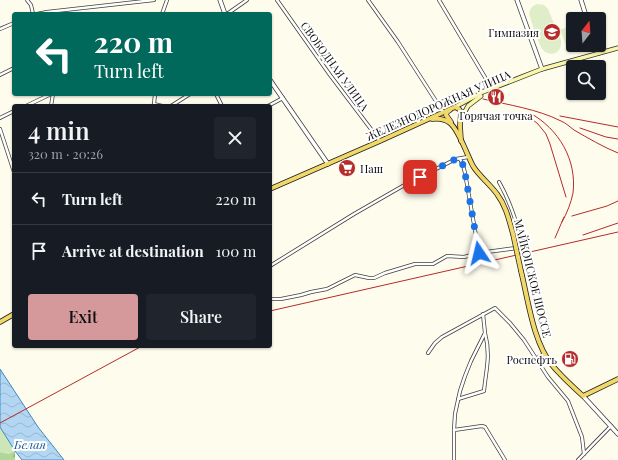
<!DOCTYPE html>
<meta charset="utf-8">
<style>
:root{--surface:#171b24;--page:#20242c;--text:#f1f3f6;--muted:#9ea1a6;--line:#363941;--accent:#d6999b}
body{margin:0;font-family:"Playfair Display",serif;background:var(--page);color:var(--text);height:100vh;display:flex;flex-direction:column;font-size:15px;white-space:nowrap}
*{box-sizing:border-box;margin:0}
p{font-size:13px;color:var(--muted)}
.icon{flex:none;width:22px;height:22px;fill:none;stroke:currentColor;stroke-width:2;stroke-linecap:round;stroke-linejoin:round}
.map{position:relative;flex:1;overflow:hidden}
.details{position:absolute;left:12px;top:104px;width:260px;height:244px;display:flex;flex-direction:column;background:var(--surface);border-radius:4px;box-shadow:0 1px 3px #0004}
.details>*{flex:none}
.hud{position:absolute;left:12px;top:12px;width:260px;height:84px;border-radius:4px;box-shadow:0 1px 3px #0004;background:#00695c;color:#fff;overflow:hidden}
.needle{width:26px;rotate:17deg}
.fabs{position:absolute;left:566px;top:12px;display:grid;gap:8px}
.fabs a{display:grid;place-items:center;width:40px;height:40px;border-radius:4px;background:var(--surface);box-shadow:0 1px 3px #0004;font-size:20px}
.pin{position:absolute;display:grid;place-items:center;width:34px;height:34px;color:#fff;margin:-17px;border-radius:8px;box-shadow:0 2px 6px #0006}
.me{position:absolute;width:44px;margin:-22px;rotate:350deg;stroke-linejoin:round;filter:drop-shadow(0 0 3px #0008)}
.turn{display:flex;align-items:center;gap:14px;height:84px;padding:0 16px;font-size:18px}
.turn .icon{width:52px;height:52px;stroke-width:2.5}
.turn b{display:block;font-size:28px;line-height:34px}
.round{display:grid;place-items:center;flex:none;width:42px;height:42px;border-radius:4px;background:var(--page)}
.overview{display:flex;align-items:center;justify-content:space-between;height:68px;padding:0 16px}
h1{font-size:24px;font-weight:600;line-height:30px}
.primary-button{display:flex;gap:8px;margin-top:auto;padding:8px 16px}
.primary-button a{flex:1;height:46px;border-radius:4px;background:var(--accent);color:#111;font-size:16px;font-weight:600;line-height:46px;text-align:center}
.primary-button a+a{background:var(--page);color:var(--text)}
ul{padding:0;list-style:none}
li{display:flex;align-items:center;gap:12px;height:52px;padding:0 16px;border-top:1px solid var(--line)}
li div{flex:1}
li b{display:block;font-size:15px}
li em{font-style:normal}
.map>svg:first-child{display:block}
.grass{fill:#cde6b8}
.forest{fill:url(#forest-firs)}
.pitch{fill:#dfeec9}
.water{fill:url(#water-waves);stroke:#3e88c6}
.lines{fill:none;stroke-linecap:round;stroke-linejoin:round}
.minor-casing{stroke:#3f3f3f;stroke-width:4}
.tertiary-casing{stroke:#3f3f3f;stroke-width:5}
.secondary-casing{stroke:#2e2e2e;stroke-width:5}
.primary-casing{stroke:#1d1d1d;stroke-width:5.5}
.minor{stroke:#fff;stroke-width:2.5}
.tertiary{stroke:#fff;stroke-width:3.5}
.secondary{stroke:#fbf7aa;stroke-width:3.5}
.primary{stroke:#f2d868;stroke-width:4}
.rail{stroke:#b52c2b;stroke-width:1}
.primary-bridge-casing{stroke:#1d1d1d;stroke-width:5.5;stroke-linecap:butt}
.primary-bridge{stroke:#f2d868;stroke-width:4}
.route{stroke:#1a73e8;stroke-width:7;stroke-dasharray:0 12.6}
.labels{text-anchor:middle;dominant-baseline:central;stroke-width:4;stroke-linejoin:round;paint-order:stroke}
.poi-label{font-size:11px;fill:#0c0c0c;stroke:#fff;text-anchor:end}
.street-label{font-size:11px;fill:#0c0c0c;stroke:#fff}
.water-label{font-size:12px;font-style:italic;fill:#1c5a97;stroke:#fff}
</style>
<div class="map">
<svg width="618" height="460" viewBox="0 0 618 460">
<defs>
<pattern id="forest-firs" width="22" height="20" patternUnits="userSpaceOnUse"><rect width="22" height="20" fill="#b0d698"/><path d="M5 1l3.5 6h-7zM16 11l3.5 6h-7z" fill="#96b682"/></pattern>
<pattern id="water-waves" width="16" height="10" patternUnits="userSpaceOnUse"><rect width="16" height="10" fill="#b3d7f3"/><path d="M0 5q4-4 8 0t8 0" fill="none" stroke="#99b7cf"/></pattern>
</defs>
<rect width="100%" height="100%" fill="#fefcec"/>
<path class="grass" d="M0,427l15,24 -6,3 -9,-2z"/>
<path class="forest" d="M15,451v9h-15v-8l9,2z"/>
<g class="pitch">
<path d="M537,4l7,1 4,4 13,31c0,5 0,9 -4,12 -4,3 -11,2 -14,-2 -5,-6 -10,-25 -13,-33 -2,-6 1,-11 7,-13z"/>
<path d="M567,27l6,15 -7,3 -6,-15z"/>
</g>
<path class="water" d="M0,369l38,58 26,33h-42l-7,-9 -15,-24z"/>
<g class="lines">
<g class="minor-casing">
<g id="minor">
<path d="M27,0l4,5 2,9"/>
<path d="M277,0l53,75 50,66"/>
<path d="M368,0l30,42 45,70"/>
<path d="M439,0l53,89"/>
<path d="M37,14l10,-2 107,-12"/>
<path d="M162,14l5,-14"/>
<path d="M227,14l20,-14"/>
<path d="M0,29l14,-6"/>
<path d="M0,75l14,-7"/>
<path d="M216,94l6,12"/>
<path d="M154,104l8,2"/>
<path d="M26,106l25,-12"/>
<path d="M51,106l2,-12"/>
<path d="M153,106l1,-2 1,-10"/>
<path d="M171,106l19,-12"/>
<path d="M268,106l15,-8"/>
<path d="M0,118l14,-7"/>
<path d="M0,129l14,43"/>
<path d="M460,159l3,6 2,8 14,80"/>
<path d="M270,266l84,-52 54,-31 48,-24 12,-2"/>
<path d="M270,299h11l20,-4 10,-3 16,-3 28,-14 14,3h5l11,-5 30,-9h18l14,-8 17,1 15,-4 45,-6c-7,-22 -13,-44 -25,-65"/>
<path d="M428,353l7,-10 7,-6 53,-29 15,15 14,17 24,37 20,24 14,36 2,17"/>
<path d="M537,358l7,-4"/>
<path d="M458,399l26,-8c2,-21 7,-36 1,-58"/>
<path d="M454,430l28,-4 3,1 20,33"/>
<path d="M454,460v-30l1,-16 5,-23 5,-15 6,-15 14,-28 -2,-19"/>
<path d="M578,460l33,-34"/>
</g>
</g>
<g class="tertiary-casing">
<g id="tertiary">
<path d="M220,0l5,14"/>
<path d="M517,0l25,69"/>
<path d="M581,0l6,19"/>
<path d="M596,45l3,8"/>
<path d="M270,80l58,84"/>
<path d="M583,396l35,38"/>
</g>
</g>
<g class="secondary-casing">
<g id="secondary">
<path d="M455,107l28,-15 59,-23 76,-21"/>
<path d="M462,117l6,-11 13,-10"/>
</g>
</g>
<g class="primary-casing">
<g id="primary">
<path d="M450,110l-3,2 -1,3 5,7"/>
<path d="M432,119c7,-1 13,0 18,4 9,7 17,32 23,43 6,10 17,18 24,28 9,12 12,26 16,40"/>
<path d="M270,189l110,-48 75,-34 4,2 2,3 -1,13 1,16"/>
<path d="M521,271c7,28 12,71 31,94 9,11 20,21 31,31l35,-17"/>
<path d="M0,322l14,-8"/>
</g>
</g>
<use href="#minor" class="minor"/>
<use href="#tertiary" class="tertiary"/>
<use href="#secondary" class="secondary"/>
<use href="#primary" class="primary"/>
<g class="rail">
<path d="M483,99c26,6 54,10 78,22 5,2 9,6 13,9 14,8 29,17 44,23"/>
<path d="M530,113c29,16 47,47 43,80 -2,10 -6,20 -11,29"/>
<path d="M560,116l58,11"/>
<path d="M532,119l6,5 8,10 4,10 16,53"/>
<path d="M580,128l26,9 12,2"/>
<path d="M572,216l35,-10 11,-5"/>
<path d="M583,235l35,-12"/>
<path d="M555,238l9,-21"/>
<path d="M270,311l348,-79"/>
<path d="M0,423l142,-77"/>
</g>
<g class="primary-bridge-casing">
<path id="primary-bridge" d="M513,234l8,37"/>
</g>
<use href="#primary-bridge" class="primary-bridge"/>
</g>
<g class="lines">
<path class="route" d="M420,177l36,-18h4l3,6 2,8 14,80"/>
</g>
<defs>
<g id="school-disc" transform="scale(0.9)"><circle r="9.5" fill="#b52c2b" stroke="#fff"/><path d="M0-5L7-2L0 1L-7-2ZM-4 1L0 2.5L4 1V4Q0 6-4 4Z" fill="#fff"/></g>
<g id="restaurant-disc" transform="scale(0.9)"><circle r="9.5" fill="#b52c2b" stroke="#fff"/><path d="M-5-6h1v4h1v-4h1v4h1v-4h1v5L-1.5 .5V6h-2V.5L-5-1ZM5-6V6H3V1.5H1.5Q1.5-4 5-6Z" fill="#fff"/></g>
<g id="supermarket-disc" transform="scale(0.9)"><circle r="9.5" fill="#b52c2b" stroke="#fff"/><path d="M-6-5.5h2.5l.6 2H6L4.5 2H-2.5L-4.4-4H-6ZM-1.5 3.2a1.3 1.3 0 1 0 .1 0ZM3 3.2a1.3 1.3 0 1 0 .1 0Z" fill="#fff"/></g>
<g id="fuel-disc" transform="scale(0.9)"><circle r="9.5" fill="#b52c2b" stroke="#fff"/><path d="M-5.5-6h7V0h2V4h1.3V-2.5L3-4.5l.8-.8L6-3V5H2.5V1h-1V6h-7ZM-4.2-4.7v3.2H.2V-4.7Z" fill="#fff"/></g>
</defs>
<g fill-rule="evenodd">
<use href="#school-disc" x="552" y="32"/>
<use href="#restaurant-disc" x="496" y="97"/>
<use href="#supermarket-disc" x="347" y="168"/>
<use href="#fuel-disc" x="570" y="359"/>
</g>
<g class="labels">
<g class="poi-label">
<text x="539" y="32">Гимназия</text>
<text x="496" y="115" text-anchor="middle">Горячая точка</text>
<text x="360" y="168" text-anchor="start">Наш</text>
<text x="557" y="359">Роснефть</text>
</g>
<g class="street-label">
<text transform="translate(335 66) rotate(54)">СВОБОДНАЯ УЛИЦА</text>
<text transform="translate(438 105) rotate(-24)">ЖЕЛЕЗНОДОРОЖНАЯ УЛИЦА</text>
<text transform="translate(533 278) rotate(76)">МАЙКОПСКОЕ ШОССЕ</text>
</g>
<g class="water-label">
<text x="30" y="444">Белая</text>
</g>
</g>
</svg>
<div class="fabs">
<a><svg class="needle" viewBox="-14 -14 28 28"><path d="M0-13l5 13h-10z" fill="#e53935"/><path d="M0 13l5-13h-10z" fill="#9ea1a6"/></svg></a>
<a><svg class="icon" aria-label="search" viewBox="0 0 24 24"><circle cx="10" cy="10" r="6"/><path d="M15 15l6 6"/></svg></a>
</div>
<div class="pin" style="left:420px;top:177px;background:#d93025"><svg class="icon" aria-label="arrive" viewBox="0 0 24 24"><path d="M6 21V4h12l-3 4 3 4H6"/></svg></div>
<svg class="me" style="left:479px;top:253px" viewBox="-20 -20 40 40"><path d="M0-17L14 15 0 8-14 15z" fill="#1a73e8" stroke="#fff" stroke-width="4"/></svg>
<div class="hud">
<div class="turn"><svg class="icon" aria-label="left" viewBox="0 0 24 24"><path d="M17 20v-9H6M10 6l-5 5 5 5"/></svg><div><b>220 m</b>Turn left</div></div>
</div>
<section class="details">
<div class="overview"><div><h1>4 min</h1><p>320 m · 20:26</p></div><a class="round"><svg class="icon" aria-label="close" viewBox="0 0 24 24"><path d="M6 6l12 12M18 6L6 18"/></svg></a></div>
<ul>
<li><svg class="icon" aria-label="left" viewBox="0 0 24 24"><path d="M17 20v-9H6M10 6l-5 5 5 5"/></svg><div><b>Turn left</b></div><em>220 m</em></li>
<li><svg class="icon" aria-label="arrive" viewBox="0 0 24 24"><path d="M6 21V4h12l-3 4 3 4H6"/></svg><div><b>Arrive at destination</b></div><em>100 m</em></li>
</ul>
<div class="primary-button"><a>Exit</a><a>Share</a></div>
</section>
</div>
